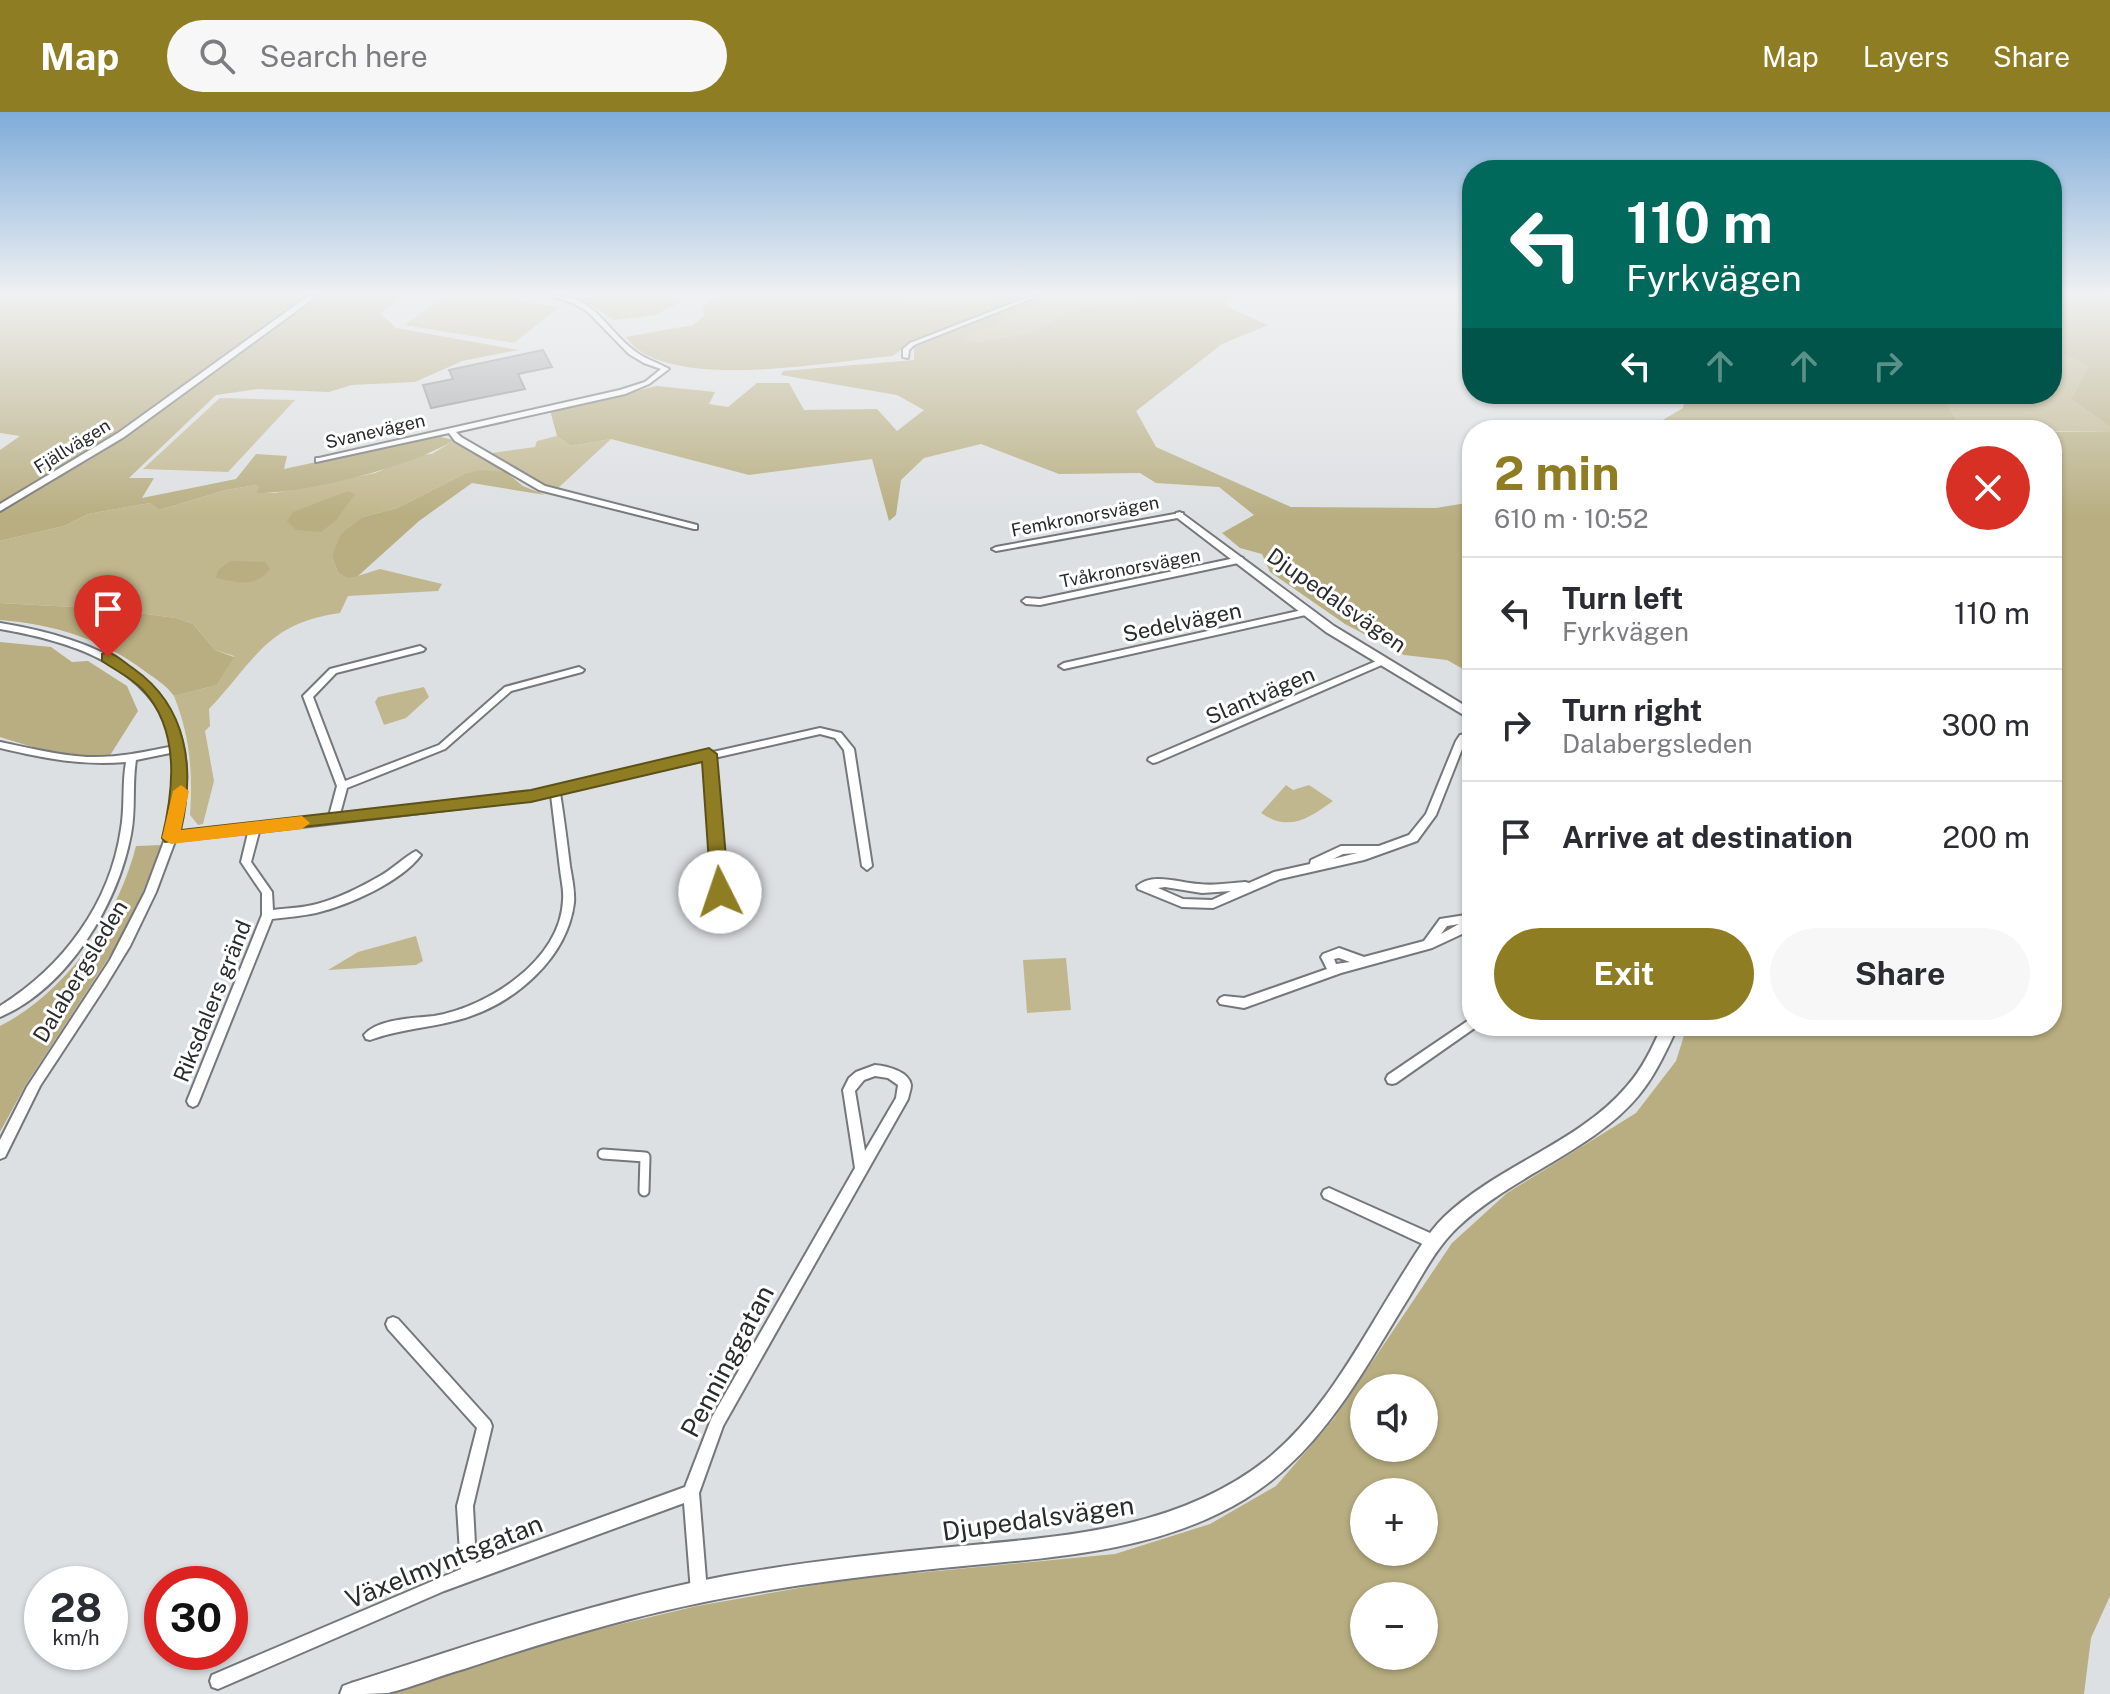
<!DOCTYPE html>
<meta charset="utf-8">
<style>
:root{--surface:#fff;--page:#f7f7f7;--text:#2b2b33;--muted:#7c7c81;--line:#e1e1e2;--accent:#8f7d23}
body{margin:0;font-family:"Public Sans",sans-serif;background:var(--page);color:var(--text);height:100vh;display:flex;flex-direction:column;font-size:30px;white-space:nowrap}
*{box-sizing:border-box;margin:0}
p{font-size:26px;color:var(--muted)}
.icon{flex:none;width:44px;height:44px;fill:none;stroke:currentColor;stroke-width:2;stroke-linecap:round;stroke-linejoin:round}
.map{position:relative;flex:1;overflow:hidden}
.sheet{position:absolute;left:1462px;top:308px;width:600px;height:616px;display:flex;flex-direction:column;background:var(--surface);border-radius:32px;box-shadow:0 2px 6px #0004}
.sheet>*{flex:none}
.banner{position:absolute;left:1462px;top:48px;width:600px;height:244px;border-radius:32px;box-shadow:0 2px 6px #0004;background:#00695c;color:#fff;overflow:hidden}
.tools{position:absolute;left:1350px;top:1262px;display:grid;gap:16px}
.tools a{display:grid;place-items:center;width:88px;height:88px;border-radius:50%;background:var(--surface);box-shadow:0 2px 6px #0004;font-size:40px}
.speed{position:absolute;left:24px;top:1454px;display:flex;gap:16px;font-size:40px;font-weight:700;text-align:center}
.speed>*{display:grid;place-content:center;width:104px;height:104px;border-radius:50%;background:var(--surface);box-shadow:0 2px 6px #0004;line-height:1}
.speed small{font-size:20px;font-weight:400}
.speed .limit{border:12px solid #d22;background:#fff;color:#111}
.pin{position:absolute;display:grid;place-items:center;width:68px;height:68px;color:#fff;margin:-82px -34px;border-radius:50% 50% 50% 0;rotate:-45deg;box-shadow:0 0 8px #0007}
.pin .icon{rotate:45deg}
.me{position:absolute;width:88px;margin:-44px;rotate:356deg;stroke-linejoin:round;filter:drop-shadow(0 0 6px #0008)}
.turn{display:flex;align-items:center;gap:28px;height:168px;padding:0 32px;font-size:36px}
.turn .icon{width:104px;height:104px;stroke-width:2.5}
.turn b{display:block;font-size:56px;line-height:68px}
.lanes{display:flex;align-items:center;height:76px;padding:0 32px;background:#0003;justify-content:center;gap:40px;direction:ltr}
.lanes .off{opacity:.35}
.round{display:grid;place-items:center;flex:none;width:84px;height:84px;border-radius:42px;background:var(--page)}
.headline{display:flex;align-items:center;justify-content:space-between;height:136px;padding:0 32px}
h1{font-size:48px;font-weight:700;line-height:60px;color:var(--accent)}
.button{display:flex;gap:16px;margin-top:auto;padding:16px 32px}
.button a{flex:1;height:92px;border-radius:48px;background:var(--accent);color:#fff;font-size:32px;font-weight:700;line-height:92px;text-align:center}
.button a+a{background:var(--page);color:var(--text)}
ul{padding:0;list-style:none}
li{display:flex;align-items:center;gap:24px;height:112px;padding:0 32px;border-top:2px solid var(--line)}
li div{flex:1}
li b{display:block;font-size:30px}
li em{font-style:normal}
header{display:flex;align-items:center;gap:48px;box-sizing:border-box;height:112px;padding:0 40px;background:var(--accent);color:#fff}
header strong{font-size:38px}
nav{display:flex;gap:44px;margin-inline-start:auto;font-size:28px}
.search{width:560px;height:72px;background:var(--page);display:flex;align-items:center;gap:20px;box-sizing:border-box;padding:0 28px;border-radius:44px;color:var(--muted);font-size:30px}
.map>svg:first-child{display:block}
.green{fill:#c1b78e}
.forest{fill:#b8ae81;fill-rule:evenodd}
.building{fill:#a8aaad;stroke:#898c8e;stroke-width:2}
.lines{fill:none;stroke-linecap:round;stroke-linejoin:round}
.pedestrian-casing{stroke:#75777a;stroke-width:13}
.minor-casing{stroke:#75777a;stroke-width:4}
.tertiary-casing{stroke:#75777a;stroke-width:4}
.pedestrian{stroke:#fff;stroke-width:9}
.minor{fill:#fff;fill-rule:evenodd}
.tertiary{fill:#fff;fill-rule:evenodd}
.route{fill:#8f7d23;stroke:#5d5117;stroke-width:2}
.slow{fill:#f59e0b}
.labels{text-anchor:middle;dominant-baseline:central;stroke-width:6;stroke-linejoin:round;paint-order:stroke}
.far-street-label{font-size:18px;fill:#2a2b2c;stroke:#fff}
.street-label{font-size:22px;fill:#2a2b2c;stroke:#fff}
.near-street-label{font-size:26px;fill:#2a2b2c;stroke:#fff}
</style>
<header>
<strong>Map</strong>
<div class="search"><svg class="icon" aria-label="search" viewBox="0 0 24 24"><circle cx="10" cy="10" r="6"/><path d="M15 15l6 6"/></svg>Search here</div>
<nav><a>Map</a><a>Layers</a><a>Share</a></nav>
</header>
<div class="map">
<svg width="2110" height="1582" viewBox="0 0 2110 1582">
<rect width="100%" height="100%" fill="#dde0e2"/>
<g class="green">
<path d="M446,184h39l74,11 -45,36 -110,-18z"/>
<path d="M899,184h123c-38,8 -88,20 -123,0z"/>
<path d="M1053,184h97l-81,15 -39,22 -52,9 -16,-3z"/>
<path d="M2052,235l36,20 -17,32 39,28v5l-146,-2 -24,-36h112z"/>
<path d="M220,286l75,2 -67,72 -85,-3z"/>
<path d="M557,324l14,10 40,-7 -55,51 -50,-18 -42,2 -67,34 -34,9 -31,39 6,17 10,6 32,-10 62,15 -4,7 -90,5 -8,17c-74,10 -85,48 -131,96l1,17 -5,5 9,50 -11,43 -5,1 -8,-10c3,-42 0,-79 -16,-119l43,-11 17,-29 -19,-6 -22,-26 -17,-6 -67,-9 -109,-6v-62l64,-15 24,-12 62,-11 9,7 67,-20 30,-5 4,2 -4,6h19l100,-20 43,-18 14,-1 27,-17 33,16 43,-6 2,-6z"/>
<path d="M424,575l5,10 -23,21 -22,7 -9,-23 3,-5z"/>
<path d="M1286,673l7,5 16,-5 24,16c-25,18 -44,31 -72,12z"/>
<path d="M416,824l7,25 -7,4 -88,5 30,-18z"/>
<path d="M1066,846l5,52 -44,3 -4,-53z"/>
</g>
<g class="forest">
<path d="M0,184h308l-225,160 -83,48v-54l20,-14 -20,-3z"/>
<path d="M318,184h85l-23,17 16,15 122,22 -56,11 -47,21 -63,3 -23,7 -72,-3 -41,6 -87,83h25l-12,20 94,-19 20,-25 31,2 -3,13 153,-33 17,4c-40,26 -150,54 -198,53l3,-6 -3,-2 -30,5 -67,20 -9,-7 -62,11 -24,12 -64,15v-30l91,-52z"/>
<path d="M672,184l14,3 -31,16 -41,5 -35,-23z"/>
<path d="M718,184h181c43,24 89,0 130,0l-116,45 -20,15c-62,5 -230,38 -267,-19l67,-12 12,-10 -3,-8z"/>
<path d="M1041,184h12l-90,43 15,3 52,-9 39,-22 81,-15h83l-8,10 43,19 -46,19 -86,67 20,36 135,60 145,1 36,-6v172l-25,-14 -43,-5 -59,-31 -75,-52 -8,-18 -22,-6 -18,-15 32,-18 -35,-28 -63,-4 -16,-10 -81,1 -78,-30 -57,14 -23,22 -5,35 -7,6 -17,-62 -123,16 -138,-36 -40,7 -14,-10 -7,-26 107,-24 58,6 -6,12 19,3 29,-24h32l15,27 73,-1 20,22 27,-21 -27,-15 -116,-20 2,-4 131,-11v-14z"/>
<path d="M2052,184h58v131l-39,-28 17,-32 -36,-20z"/>
<path d="M1687,282h253l24,36h-318l37,-22z"/>
<path d="M2052,320h58v1164l-19,42 -7,56h-1696l149,-50 160,-38 147,-26 271,-26 95,-30 66,-38 57,-66 119,-177 55,-50 129,-80 40,-52 11,-35h365zM1364,1276h60v60h-60zM1364,1380h60v60h-60zM1364,1484h60v60h-60z"/>
<path d="M481,358l25,2 17,14 22,9 -73,-12 -53,38 -61,55 -10,3 -10,-6 -6,-17 9,-22 22,-17 34,-9 67,-34z"/>
<path d="M348,379l7,3 -19,26 -15,12 -25,-2 -9,-9 6,-9z"/>
<path d="M230,449l35,1 5,7c-16,20 -32,13 -54,9l2,-8z"/>
<path d="M0,491l109,6 67,9 17,6 22,26 19,7 -17,28 -43,11c-7,-10 -18,-17 -28,-24 -43,-33 -93,-48 -146,-52z"/>
<path d="M0,530l51,5 21,15 16,-1 39,25 11,25 -29,46c-36,5 -75,-10 -109,-20z"/>
<path d="M162,733l-34,83 -103,158 -25,46v-106c67,-34 118,-109 136,-180z"/>
</g>
<path class="building" d="M543,238l9,17 -34,7 7,15 -94,19 -8,-23 30,-6 -4,-9z"/>
<g class="lines">
<g class="pedestrian-casing">
<path id="pedestrian" d="M603,1042l42,3 -1,34"/>
</g>
<g class="minor-casing">
<g id="minor">
<path d="M551,184c43,-3 56,36 85,56 11,8 23,11 33,17l-20,15 -24,10 -169,38 5,5 84,49 152,39v4h-3l-155,-39 -84,-49 -6,-8 -133,29v-4h3l301,-68 25,-8 16,-13 -17,-6 -15,-9 -41,-42 -15,-9z"/>
<path d="M1031,184h7l-124,49 -5,5 -1,8 -5,-1v-8l7,-6z"/>
<path d="M1180,401h3v4l-187,34 -4,-2 4,-2z"/>
<path d="M1240,445l3,1v4l-203,43 -14,-1 -4,-3 4,-3 14,1z"/>
<path d="M1307,497l4,3 -1,2 -246,55 -5,-3 5,-3z"/>
<path d="M0,511c24,4 48,9 71,17 94,31 135,97 106,193l152,-17 8,-30 -34,-90 27,-27 90,-23 5,3 -2,2 -87,22 -23,24 32,84 94,-36 66,-58 74,-20 5,3 -2,2 -71,19 -66,58 -98,39 -7,26 191,-22 173,-38 5,-3 4,1 107,-24 21,5 13,16 18,117 -5,4 -5,-4 -18,-116 -9,-12 -15,-4 -106,24 11,134 -1,3h-8l-1,-3 -10,-132 -145,33c4,24 7,49 10,73 2,12 5,25 4,37 -7,55 -58,99 -109,115 -32,10 -63,10 -95,22l-4,-1 -2,-4c13,-16 50,-17 70,-19 54,-9 127,-56 129,-116 1,-10 -2,-21 -3,-31 -3,-25 -6,-49 -9,-74l-20,5 -272,32 -8,30 21,30 1,18c15,-2 30,-2 44,-6 22,-6 44,-17 63,-28 13,-7 24,-19 36,-25l5,4c-20,27 -72,50 -105,58 -14,3 -29,4 -44,6l-73,182 -2,4 -4,2 -4,-2 -2,-4 75,-186v-22l-21,-31 7,-29 -73,8 -19,51 -26,54 -25,41 -65,99 -35,71 -5,2v-19l27,-53 83,-127 35,-68 18,-48 10,-32 3,-16 1,-39 -2,-5 -39,8c-4,24 0,49 -5,74 -13,70 -63,154 -131,183v-11c63,-39 110,-102 121,-177 4,-22 1,-45 5,-67 -44,4 -84,-4 -126,-14v-6c29,6 57,13 87,15 29,1 58,-5 87,-11 -3,-8 -4,-17 -8,-24 -31,-62 -103,-82 -166,-93z"/>
<path d="M1381,547l3,1v4l-227,98 -4,1 -5,-3 1,-2z"/>
<path d="M1472,621v6l-6,1 -2,4 -28,71 -19,26 -53,19 -84,19 -67,29 -31,-1 -44,-18 -1,-3c16,-14 43,-3 62,-2 15,2 31,-1 46,-2l4,1 25,-11 36,-8 1,-4 30,-14h38l30,-11 17,-21 30,-73 4,-6zM1357,741l-24,6 10,-5zM1165,775l37,6 29,-2 -19,9 -29,-1 -25,-11z"/>
<path d="M1472,802v13l-10,7 -30,14 -91,25 -97,35 -24,-4 -2,-3 2,-3 4,-2 20,2 83,-29 -6,-12 2,-3 16,-6 25,9 60,-16 16,-22zM1459,812l-18,10 6,-8zM1339,846l11,4 -14,2 -2,-5z"/>
<path d="M1472,906v8l4,1 -80,56 -4,1 -4,-1 -2,-4 2,-4z"/>
<path d="M875,953c11,1 34,6 36,20 0,4 -2,9 -3,14l-185,327 -24,67 8,99 -2,6 -6,2 -6,-2 -2,-6 -7,-89 -240,88 -226,98 -6,-2 -2,-6 2,-6 249,-106 -4,-63 20,-78 -89,-99 -2,-5 2,-5 5,-2 5,2 92,102 2,5 -19,80 3,57 209,-76 27,-70 143,-249 -12,-78 6,-12 7,-6zM875,964l13,2 10,7 -2,13 -31,53 -10,-60 9,-11z"/>
<path d="M1329,1076l110,49 2,5 -2,5 -5,2 -5,-2 -105,-49 -2,-4 2,-4z"/>
</g>
</g>
<g class="tertiary-casing">
<g id="tertiary">
<path d="M308,184h9l-193,141 -124,74v-7l118,-71z"/>
<path d="M1180,400l154,114 138,84v10l-146,-88 -150,-115v-4z"/>
<path d="M1662,914h16c-12,25 -22,48 -39,69 -45,55 -127,81 -180,131 -21,19 -35,46 -50,71 -46,74 -87,155 -164,202 -98,60 -220,59 -331,72 -104,11 -205,26 -306,54 -48,13 -96,28 -144,44 -25,7 -51,18 -76,24 -15,1 -33,1 -48,1l3,-8 8,-3c123,-39 247,-83 374,-107 71,-13 143,-21 215,-28 113,-11 233,-15 326,-88 58,-46 94,-118 133,-180 14,-22 27,-45 45,-63 54,-52 135,-74 183,-131 16,-18 25,-38 35,-60z"/>
</g>
</g>
<use href="#pedestrian" class="pedestrian"/>
<use href="#minor" class="minor"/>
<use href="#tertiary" class="tertiary"/>
</g>
<linearGradient id="sky" x2="0" y2="1"><stop stop-color="#7eacd9"/><stop offset="0.45" stop-color="#f0f1f2"/><stop offset="1" stop-color="#f0f1f2" stop-opacity="0"/></linearGradient>
<rect width="2110" height="405" fill="url(#sky)"/>
<path class="route" d="M108,540c9,3 17,11 26,17 54,38 61,100 47,161l350,-40 178,-42 8,6 12,138 -9,7 -9,-7 -9,-130 -171,40 -366,40 -3,-4c12,-49 18,-108 -19,-148 -11,-12 -28,-20 -41,-29v-7z"/>
<path class="slow" d="M181,673l8,6 -8,39 121,-14 8,7 -8,6 -131,15 -9,-6 11,-47z"/>
<g class="labels">
<g class="far-street-label">
<text transform="translate(375 319) rotate(-13)">Svanevägen</text>
<text transform="translate(72 334) rotate(-32)">Fjällvägen</text>
<text transform="translate(1085 404) rotate(-11)">Femkronorsvägen</text>
<text transform="translate(1130 456) rotate(-11)">Tvåkronorsvägen</text>
</g>
<g class="street-label">
<text transform="translate(1337 488) rotate(35)">Djupedalsvägen</text>
<text transform="translate(1182 510) rotate(-12)">Sedelvägen</text>
<text transform="translate(1260 583) rotate(-23)">Slantvägen</text>
<text transform="translate(80 859) rotate(-59)">Dalabergsleden</text>
<text transform="translate(212 889) rotate(-68)">Riksdalers gränd</text>
</g>
<g class="near-street-label">
<text transform="translate(727 1249) rotate(-62)">Penninggatan</text>
<text transform="translate(1038 1406) rotate(-8)">Djupedalsvägen</text>
<text transform="translate(444 1449) rotate(-22)">Växelmyntsgatan</text>
</g>
</g>
</svg>
<div class="tools">
<a><svg class="icon" aria-label="sound" viewBox="0 0 24 24"><path d="M4 9h4l5-4v14l-5-4H4zM17 9q2 3 0 6"/></svg></a>
<a>+</a>
<a>−</a>
</div>
<div class="speed"><div>28<small>km/h</small></div><div class="limit">30</div></div>
<div class="pin" style="left:108px;top:545px;background:#d93025"><svg class="icon" aria-label="arrive" viewBox="0 0 24 24"><path d="M6 21V4h12l-3 4 3 4H6"/></svg></div>
<svg class="me" style="left:720px;top:780px" viewBox="-20 -20 40 40"><circle r="19" fill="#fff"/><path d="M0-13L10 11 0 6-10 11z" fill="#8f7d23"/></svg>
<div class="banner">
<div class="turn"><svg class="icon" aria-label="left" viewBox="0 0 24 24"><path d="M17 20v-9H6M10 6l-5 5 5 5"/></svg><div><b>110 m</b>Fyrkvägen</div></div>
<div class="lanes"><svg class="icon" aria-label="left" viewBox="0 0 24 24"><path d="M17 20v-9H6M10 6l-5 5 5 5"/></svg><svg class="icon off" aria-label="ahead" viewBox="0 0 24 24"><path d="M12 20V5M6 11l6-6 6 6"/></svg><svg class="icon off" aria-label="ahead" viewBox="0 0 24 24"><path d="M12 20V5M6 11l6-6 6 6"/></svg><svg class="icon off" aria-label="right" viewBox="0 0 24 24"><path d="M7 20v-9h11M14 6l5 5-5 5"/></svg></div>
</div>
<section class="sheet">
<div class="headline"><div><h1>2 min</h1><p>610 m · 10:52</p></div><a class="round" style="background:#d93025;color:#fff"><svg class="icon" aria-label="close" viewBox="0 0 24 24"><path d="M6 6l12 12M18 6L6 18"/></svg></a></div>
<ul>
<li><svg class="icon" aria-label="left" viewBox="0 0 24 24"><path d="M17 20v-9H6M10 6l-5 5 5 5"/></svg><div><b>Turn left</b><p>Fyrkvägen</p></div><em>110 m</em></li>
<li><svg class="icon" aria-label="right" viewBox="0 0 24 24"><path d="M7 20v-9h11M14 6l5 5-5 5"/></svg><div><b>Turn right</b><p>Dalabergsleden</p></div><em>300 m</em></li>
<li><svg class="icon" aria-label="arrive" viewBox="0 0 24 24"><path d="M6 21V4h12l-3 4 3 4H6"/></svg><div><b>Arrive at destination</b></div><em>200 m</em></li>
</ul>
<div class="button"><a>Exit</a><a>Share</a></div>
</section>
</div>
